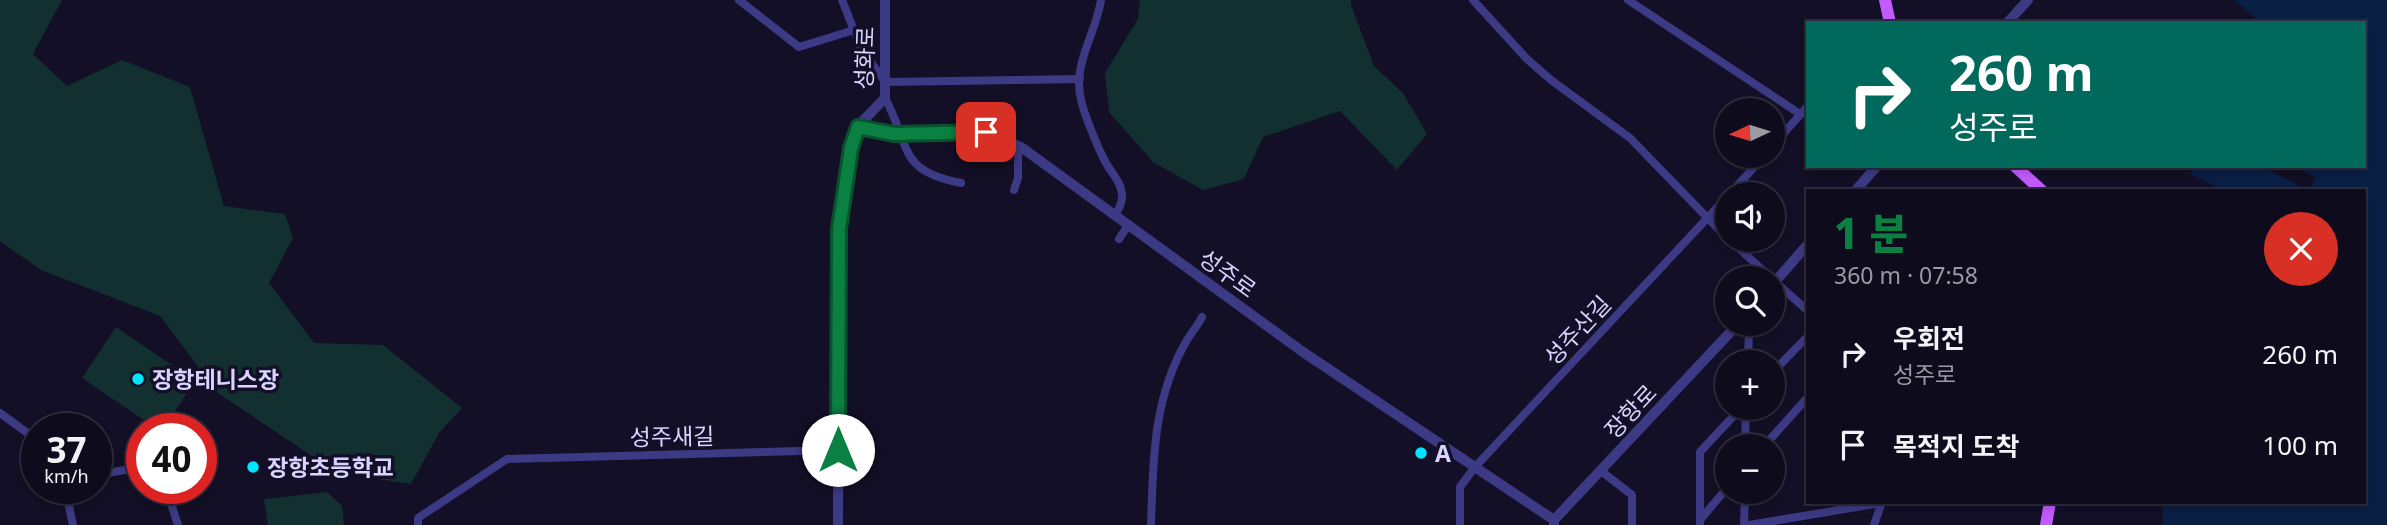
<!DOCTYPE html>
<html lang="ko">
<meta charset="utf-8">
<style>
:root{--surface:#0e0b1c;--page:#171425;--text:#f1f3f6;--muted:#9b9ba3;--line:#2e2b3b;--accent:#0b8043}
body{margin:0;font-family:"Noto Sans","Noto Sans KR",sans-serif;background:var(--page);color:var(--text);height:100vh;display:flex;flex-direction:column;font-size:26px;white-space:nowrap}
*{box-sizing:border-box;margin:0}
p{font-size:23px;color:var(--muted)}
.icon{flex:none;width:38px;height:38px;fill:none;stroke:currentColor;stroke-width:2;stroke-linecap:round;stroke-linejoin:round}
.map{position:relative;flex:1;overflow:hidden}
.side{position:absolute;left:1806px;top:189px;width:560px;height:315px;display:flex;flex-direction:column;background:var(--surface);border-radius:0px;box-shadow:0 4px 10px #0003,0 0 0 2px var(--line)}
.side>*{flex:none}
.top-card{position:absolute;left:1806px;top:21px;width:560px;height:147px;border-radius:0px;box-shadow:0 4px 10px #0003,0 0 0 2px var(--line);background:#00695c;color:#fff;overflow:hidden}
.needle{width:46px;rotate:266deg}
.tools{position:absolute;left:1715px;top:98px;display:grid;gap:14px}
.tools a{display:grid;place-items:center;width:70px;height:70px;border-radius:50%;background:var(--surface);box-shadow:0 4px 10px #0003,0 0 0 2px var(--line);font-size:35px}
.speed{position:absolute;left:21px;top:413px;display:flex;gap:14px;font-size:35px;font-weight:700;text-align:center}
.speed>*{display:grid;place-content:center;width:91px;height:91px;border-radius:50%;background:var(--surface);box-shadow:0 4px 10px #0003,0 0 0 2px var(--line);line-height:1}
.speed small{font-size:18px;font-weight:400}
.speed .limit{border:10px solid #d22;background:#fff;color:#111}
.pin{position:absolute;display:grid;place-items:center;width:60px;height:60px;color:#fff;margin:-30px;border-radius:14px;box-shadow:0 4px 10px #0006}
.me{position:absolute;width:77px;margin:-38px;rotate:0deg;stroke-linejoin:round;filter:drop-shadow(0 0 5px #0008)}
.turn{display:flex;align-items:center;gap:24px;height:147px;padding:0 28px;font-size:32px}
.turn .icon{width:91px;height:91px;stroke-width:2.5}
.turn b{display:block;font-size:49px;line-height:60px}
.round{display:grid;place-items:center;flex:none;width:74px;height:74px;border-radius:37px;background:var(--page)}
.overview{display:flex;align-items:center;justify-content:space-between;height:119px;padding:0 28px}
h1{font-size:42px;font-weight:800;line-height:52px;color:var(--accent)}
ul{padding:0;list-style:none}
li{display:flex;align-items:center;gap:21px;height:91px;padding:0 28px}
li div{flex:1}
li b{display:block;font-size:26px}
li em{font-style:normal}
.map>svg:first-child{display:block}
.green{fill:#12302f}
.water{fill:#0a1f44}
.lines{fill:none;stroke-linecap:round;stroke-linejoin:round}
.minor{stroke:#3d3a85;stroke-width:8}
.tertiary{stroke:#3d3a85;stroke-width:10}
.primary{stroke:#c25bff;stroke-width:12}
.route-casing{stroke:#07532c;stroke-width:18}
.route{stroke:#0b8043;stroke-width:12}
.poi-dot{fill:#00e5ff;stroke:#130f26;stroke-width:2.5}
.labels{text-anchor:middle;dominant-baseline:central;stroke-width:7;stroke-linejoin:round;paint-order:stroke}
.street-label{font-size:23px;fill:#d9d4ff;stroke:#130f26}
.poi-label{font-size:23px;font-weight:bold;fill:#d9d4ff;stroke:#130f26;text-anchor:start}
</style>
<div class="map">
<svg width="2387" height="525" viewBox="0 0 2387 525">
<rect width="100%" height="100%" fill="#130f26"/>
<g class="green">
<path d="M0,0h62l-29,54 34,32 55,-26 68,27 34,119 61,8 8,24 -24,45 45,60 69,2 79,63 -23,25 -28,51 -74,-11 -119,-80 -58,-77 -119,-46 -41,-29z"/>
<path d="M1140,0h211v5l23,61 29,27 24,41 -30,36 -57,-59 -77,26 -19,42 -41,11 -50,-28 -44,-50 -4,-39 33,-54z"/>
<path d="M116,327l79,54 -32,48h-6l-75,-51z"/>
<path d="M327,492l15,14 2,19h-76l-4,-26z"/>
</g>
<path class="water" d="M2235,0h152v525h-224l-1,-23h202v-311h-140l-34,-17 4,-8h69l45,25 8,-13 -21,-12h69v-143h-104z"/>
<g class="lines">
<g class="minor">
<path d="M739,0l60,47 55,-17"/>
<path d="M842,0l19,48 24,34 195,-3"/>
<path d="M1101,0c-5,34 -29,64 -20,100 3,14 17,48 24,61 5,11 16,20 17,33 1,8 -3,14 -6,20"/>
<path d="M1473,0l54,59 24,21 79,58 97,100"/>
<path d="M1628,0l172,114"/>
<path d="M885,98c26,48 12,73 76,85"/>
<path d="M1773,145l35,-39"/>
<path d="M1014,190l4,-12v-33"/>
<path d="M1730,194l34,-38"/>
<path d="M1119,239l10,-15"/>
<path d="M1730,240l41,38"/>
<path d="M1773,280l35,31"/>
<path d="M1745,324l4,3 -1,35"/>
<path d="M1773,372l35,-36"/>
<path d="M0,413l37,27"/>
<path d="M1745,446l1,-38"/>
<path d="M1764,446l44,-49"/>
<path d="M1601,471l31,24v30"/>
<path d="M96,475l46,-8"/>
<path d="M65,488l8,37"/>
<path d="M166,488l12,37"/>
<path d="M1700,520l27,-32"/>
<path d="M418,525v-7l89,-59 331,-9"/>
<path d="M1151,525c2,-65 2,-127 36,-185 5,-8 11,-15 15,-23"/>
<path d="M1460,525v-38l15,-20 252,-270"/>
<path d="M1700,525v-73l41,-44"/>
<path d="M1744,525l1,-33"/>
<path d="M1749,525l132,-22"/>
<path d="M1874,525l8,-23"/>
</g>
<g class="tertiary">
<path d="M2007,23l21,-23"/>
<path d="M857,127l37,7 92,-2 35,15 282,205 251,168"/>
<path d="M1855,191l22,-25"/>
<path d="M1773,284l35,-40"/>
<path d="M1554,524v-4l184,-196"/>
<path d="M838,525l1,-296 12,-82 6,-20 28,-29v-98"/>
</g>
<g class="primary">
<path d="M1885,0l5,23"/>
<path d="M2015,166l27,25"/>
<path d="M2046,525l4,-23"/>
</g>
</g>
<g class="lines">
<g class="route-casing">
<path id="route" d="M838,450l1,-221 12,-81 7,-21 36,7 92,-2"/>
</g>
<use href="#route" class="route"/>
</g>
<g class="poi-dot">
<circle cx="138" cy="379" r="7"/>
<circle cx="1421" cy="453" r="7"/>
<circle cx="253" cy="467" r="7"/>
</g>
<g class="labels">
<g class="street-label">
<text transform="translate(864 58) rotate(-88)">성화로</text>
<text transform="translate(1228 273) rotate(36)">성주로</text>
<text transform="translate(1577 330) rotate(-47)">성주산길</text>
<text transform="translate(1630 411) rotate(-47)">장항로</text>
<text transform="translate(672 436) rotate(-1)">성주새길</text>
</g>
<g class="poi-label">
<text x="152" y="379">장항테니스장</text>
<text x="1435" y="453">A</text>
<text x="267" y="467">장항초등학교</text>
</g>
</g>
</svg>
<div class="tools">
<a><svg class="needle" viewBox="-14 -14 28 28"><path d="M0-13l5 13h-10z" fill="#e53935"/><path d="M0 13l5-13h-10z" fill="#9b9ba3"/></svg></a>
<a><svg class="icon" aria-label="sound" viewBox="0 0 24 24"><path d="M4 9h4l5-4v14l-5-4H4zM17 9q2 3 0 6"/></svg></a>
<a><svg class="icon" aria-label="search" viewBox="0 0 24 24"><circle cx="10" cy="10" r="6"/><path d="M15 15l6 6"/></svg></a>
<a>+</a>
<a>−</a>
</div>
<div class="speed"><div>37<small>km/h</small></div><div class="limit">40</div></div>
<div class="pin" style="left:986px;top:132px;background:#d93025"><svg class="icon" aria-label="arrive" viewBox="0 0 24 24"><path d="M6 21V4h12l-3 4 3 4H6"/></svg></div>
<svg class="me" style="left:838px;top:450px" viewBox="-20 -20 40 40"><circle r="19" fill="#fff"/><path d="M0-13L10 11 0 6-10 11z" fill="#0b8043"/></svg>
<div class="top-card">
<div class="turn"><svg class="icon" aria-label="right" viewBox="0 0 24 24"><path d="M7 20v-9h11M14 6l5 5-5 5"/></svg><div><b>260 m</b>성주로</div></div>
</div>
<section class="side">
<div class="overview"><div><h1>1 분</h1><p>360 m · 07:58</p></div><a class="round" style="background:#d93025;color:#fff"><svg class="icon" aria-label="close" viewBox="0 0 24 24"><path d="M6 6l12 12M18 6L6 18"/></svg></a></div>
<ul>
<li><svg class="icon" aria-label="right" viewBox="0 0 24 24"><path d="M7 20v-9h11M14 6l5 5-5 5"/></svg><div><b>우회전</b><p>성주로</p></div><em>260 m</em></li>
<li><svg class="icon" aria-label="arrive" viewBox="0 0 24 24"><path d="M6 21V4h12l-3 4 3 4H6"/></svg><div><b>목적지 도착</b></div><em>100 m</em></li>
</ul>
</section>
</div>
